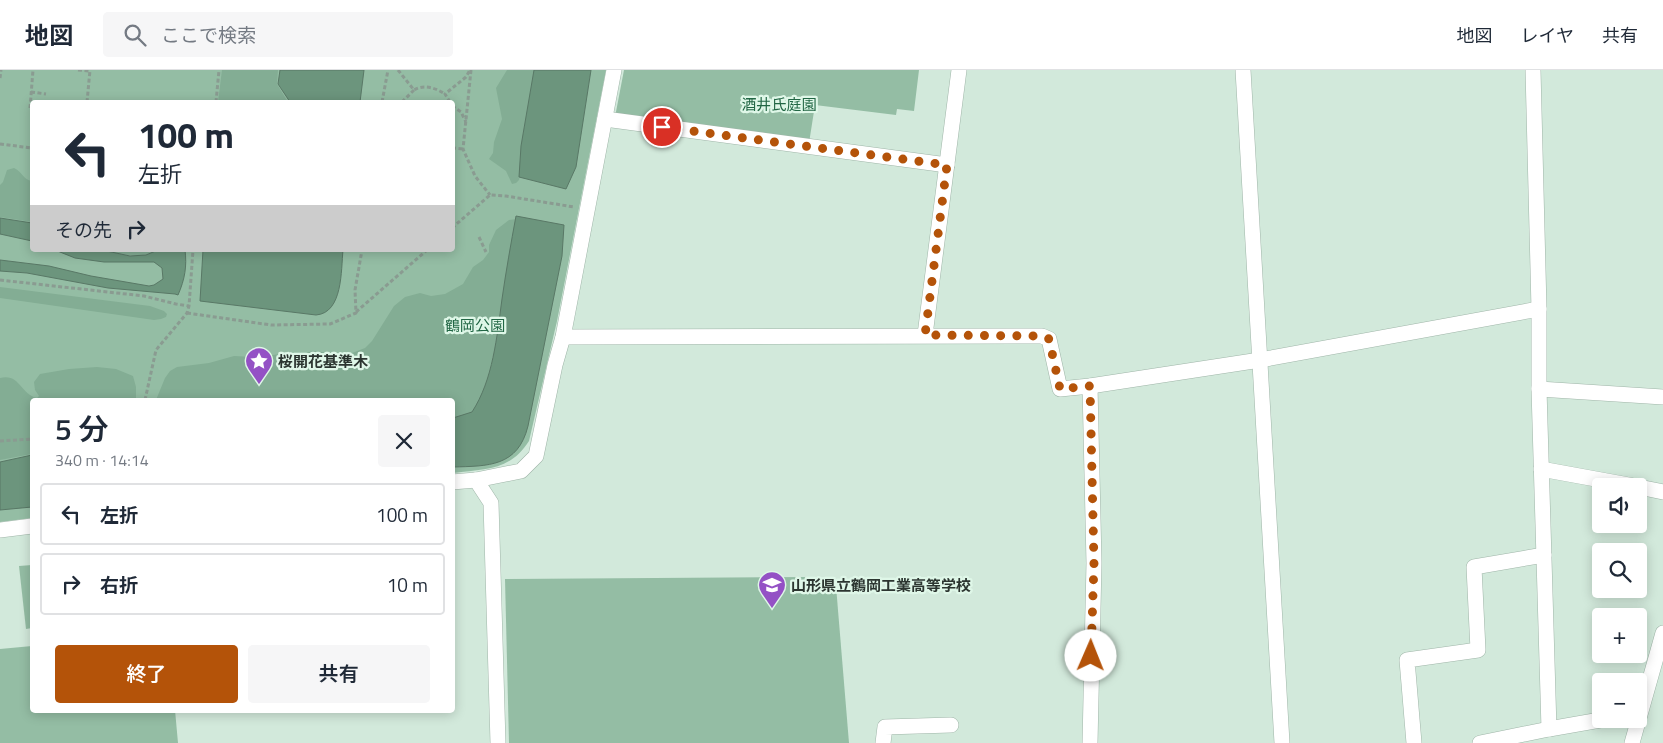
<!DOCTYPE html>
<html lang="ja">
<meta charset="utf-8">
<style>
:root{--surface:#fff;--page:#f6f6f7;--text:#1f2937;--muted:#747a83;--line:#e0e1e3;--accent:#b45309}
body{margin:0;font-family:"Titillium Web","Noto Sans JP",sans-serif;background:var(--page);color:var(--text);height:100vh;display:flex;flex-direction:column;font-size:19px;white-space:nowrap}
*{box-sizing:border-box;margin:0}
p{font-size:16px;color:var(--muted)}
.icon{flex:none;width:28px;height:28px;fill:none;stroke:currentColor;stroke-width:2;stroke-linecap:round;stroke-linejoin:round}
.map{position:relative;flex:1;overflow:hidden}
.sheet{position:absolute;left:30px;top:328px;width:425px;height:315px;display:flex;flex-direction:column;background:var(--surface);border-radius:5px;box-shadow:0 2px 12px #0003}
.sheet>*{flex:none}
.guide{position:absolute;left:30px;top:30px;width:425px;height:152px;border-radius:5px;box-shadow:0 2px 12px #0003;background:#fff;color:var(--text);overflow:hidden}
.controls{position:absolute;left:1592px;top:408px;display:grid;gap:10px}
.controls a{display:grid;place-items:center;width:55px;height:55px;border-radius:5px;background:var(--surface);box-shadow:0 2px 12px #0003;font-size:25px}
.pin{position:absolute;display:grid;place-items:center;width:42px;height:42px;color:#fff;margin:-21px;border:2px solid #fff;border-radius:50%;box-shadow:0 1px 5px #0007}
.me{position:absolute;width:55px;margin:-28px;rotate:1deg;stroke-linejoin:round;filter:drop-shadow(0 0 4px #0008)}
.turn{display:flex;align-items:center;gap:18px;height:105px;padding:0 25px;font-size:22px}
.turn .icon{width:65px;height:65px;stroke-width:2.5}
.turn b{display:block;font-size:35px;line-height:42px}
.then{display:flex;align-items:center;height:48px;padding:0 25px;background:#0003;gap:10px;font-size:19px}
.round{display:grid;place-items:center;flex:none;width:52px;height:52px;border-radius:5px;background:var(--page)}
.headline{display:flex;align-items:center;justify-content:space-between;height:85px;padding:0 25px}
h1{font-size:30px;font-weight:600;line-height:38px}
.primary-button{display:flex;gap:10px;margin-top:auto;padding:10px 25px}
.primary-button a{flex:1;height:58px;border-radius:5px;background:var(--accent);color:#fff;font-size:20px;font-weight:600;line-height:58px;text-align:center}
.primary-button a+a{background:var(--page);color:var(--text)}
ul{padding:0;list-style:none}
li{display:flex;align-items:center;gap:15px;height:62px;margin:0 10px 8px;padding:0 15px;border:2px solid var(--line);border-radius:5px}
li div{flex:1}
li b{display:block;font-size:19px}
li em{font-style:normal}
header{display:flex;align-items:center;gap:30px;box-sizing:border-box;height:70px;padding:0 25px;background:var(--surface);border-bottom:1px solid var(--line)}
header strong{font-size:24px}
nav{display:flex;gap:28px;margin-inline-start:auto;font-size:18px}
.search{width:350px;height:45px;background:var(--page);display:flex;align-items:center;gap:12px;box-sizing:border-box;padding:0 18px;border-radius:5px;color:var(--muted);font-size:19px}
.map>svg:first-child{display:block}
.green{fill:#94bda4;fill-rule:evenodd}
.forest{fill:#83ad94}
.water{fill:#6c957d;stroke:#597866}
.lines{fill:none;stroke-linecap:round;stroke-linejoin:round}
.minor-casing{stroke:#9fb5a8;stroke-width:16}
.path{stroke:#8a9b91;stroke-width:3;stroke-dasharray:4 2.5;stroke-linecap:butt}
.minor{stroke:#fff;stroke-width:15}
.route{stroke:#b45309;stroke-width:9;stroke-dasharray:0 16.2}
.labels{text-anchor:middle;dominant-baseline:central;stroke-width:4.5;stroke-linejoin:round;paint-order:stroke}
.park-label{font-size:15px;fill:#216644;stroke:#dff7e8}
.poi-label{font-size:15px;font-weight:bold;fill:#2c3530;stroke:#dff7e8;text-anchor:start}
</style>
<header>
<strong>地図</strong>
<div class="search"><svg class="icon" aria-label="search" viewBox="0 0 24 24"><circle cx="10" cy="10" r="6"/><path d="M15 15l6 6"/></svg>ここで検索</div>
<nav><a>地図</a><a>レイヤ</a><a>共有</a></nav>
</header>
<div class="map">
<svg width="1663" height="673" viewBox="0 0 1663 673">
<rect width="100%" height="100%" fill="#d2e9db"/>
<g class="green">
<path d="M0,0h606l-49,251 -28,120c-19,30 -44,28 -76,32l-1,-73h-420v118l-32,4zM32,32h420v148h-420z"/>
<path d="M624,0h295l-5,41 -17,-2 -1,6 -81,-10 -6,38 -194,-26z"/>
<path d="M32,495v63l-6,1 -7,-63z"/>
<path d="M811,507l25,9 13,157h-340l-4,-164z"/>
<path d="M32,576v64h143l3,33h-178v-94z"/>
</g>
<g class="forest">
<path d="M222,0h56l-1,14 11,18h-70z"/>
<path d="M507,0h28l-16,110 -3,3 -4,1 -6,-13 -17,-12 4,-6 1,-11 8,-23 -6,-31z"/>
<path d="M14,98c8,3 9,12 18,13v41l-32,-5v-32l3,-3 4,-12z"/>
<path d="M517,149c-6,35 -23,174 -46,194 -5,5 -13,4 -18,4l-1,-17h-296l9,-22 5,-7 7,-4 32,-4 25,-7 20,1 37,-4 10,1 12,-3 34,4 18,-7 7,-7 22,-35 11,-9 15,-4 11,3 14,-2 18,-10 10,-17 10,-7 6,-8v-7l7,-15 13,-10z"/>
<path d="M102,180h56c-18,10 -37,4 -56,0z"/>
<path d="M0,217l150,19 14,5 3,3 -1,3 -5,2 -7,1 -154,-22z"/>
<path d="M97,297l19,2 17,7 3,11v13h-104v54l-32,6v-82c20,-5 20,16 37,20l2,-2 -4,-6 -1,-8 6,-8 29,-5z"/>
</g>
<g class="water">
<path d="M280,0h84l-4,32h-70l-12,-18z"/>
<path d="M534,0h57l-15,97 -10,22 -47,-12 2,-31z"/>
<path d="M516,146l48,9 -2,31 -34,170c-10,41 -40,40 -75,41v-49l19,-6c21,-32 25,-76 30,-113 4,-28 9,-56 14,-83z"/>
<path d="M0,148l32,5v18l-32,-7z"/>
<path d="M55,180h47l28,6 16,-1 12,-5h27c2,16 0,29 -7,45l-3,-1 -67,-6 -81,-15 -27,-2v-11l49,6 42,10 58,10 5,-1 9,-6 -1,-11 -8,-6h-50l-29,-4z"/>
<path d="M203,180h140c-2,20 0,63 -27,65l-116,-14z"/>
<path d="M32,385v52l-32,3v-48z"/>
</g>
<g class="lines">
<g class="minor-casing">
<g id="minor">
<path d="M1243,0l39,673"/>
<path d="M1533,0l6,239v80l10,340"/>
<path d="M605,49l342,46"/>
<path d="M925,265l34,-265"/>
<path d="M563,267l479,-1 7,3 11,50 30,-3 170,-26 279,-51"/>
<path d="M1539,319l124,8"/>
<path d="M1541,399l93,17"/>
<path d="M476,410l15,23 7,240"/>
<path d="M452,412l24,-2 45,-9 15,-15 19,-91 8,-28 51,-267"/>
<path d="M1639,417l24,5"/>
<path d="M0,460l32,-4"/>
<path d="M883,673l2,-16 66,-2"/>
<path d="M1090,673l4,-180 -4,-177"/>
<path d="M1414,673l-7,-83 71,-10 -4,-83 70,-12"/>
<path d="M1480,673l69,-14 57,-10"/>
<path d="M1632,673l31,-110"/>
</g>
</g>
<g class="path">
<path d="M78,0l11,1"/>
<path d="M398,0l16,20c10,-6 22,-2 31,4"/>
<path d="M471,0l-8,79 12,27 15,19"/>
<path d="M0,8l1,-8"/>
<path d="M31,22l15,2"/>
<path d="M87,32l3,-32"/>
<path d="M216,32l3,-32"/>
<path d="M382,32l6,-32"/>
<path d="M402,32l12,-12"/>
<path d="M450,32l-5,-8 21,-17 4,-7"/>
<path d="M452,36l9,6 5,10"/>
<path d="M30,38l3,-38"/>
<path d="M0,74l32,4"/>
<path d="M452,78l11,1"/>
<path d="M452,158l38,-33 16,1 68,11"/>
<path d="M479,167l7,15"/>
<path d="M0,210l144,16 32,8 13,2"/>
<path d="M356,242l71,-62"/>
<path d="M187,243l84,12 59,-1 26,-11 -1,-23 7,-40"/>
<path d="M145,330l11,-50 31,-37 2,-7 4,-56"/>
<path d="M0,371l32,-2"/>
</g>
<use href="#minor" class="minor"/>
</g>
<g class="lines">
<path class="route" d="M662,57l285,38 -22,170 117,1 7,3 11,50 30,-3 4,177 -3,93"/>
</g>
<defs>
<g id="sight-pin" transform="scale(1.4375)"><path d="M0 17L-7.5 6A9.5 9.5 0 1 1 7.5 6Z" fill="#9451c5" stroke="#dff7e8"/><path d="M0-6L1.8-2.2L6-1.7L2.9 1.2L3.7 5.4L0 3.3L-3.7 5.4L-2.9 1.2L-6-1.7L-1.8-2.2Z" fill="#fff"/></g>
<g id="school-pin" transform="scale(1.4375)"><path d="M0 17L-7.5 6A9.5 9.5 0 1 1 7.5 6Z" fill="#9451c5" stroke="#dff7e8"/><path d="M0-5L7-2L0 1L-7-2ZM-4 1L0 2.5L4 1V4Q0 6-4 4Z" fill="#fff"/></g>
</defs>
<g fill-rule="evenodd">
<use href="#sight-pin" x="259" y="291"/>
<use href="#school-pin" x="772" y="515"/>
</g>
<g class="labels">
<g class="park-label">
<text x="779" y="34">酒井氏庭園</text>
<text x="475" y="255">鶴岡公園</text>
</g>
<g class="poi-label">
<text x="278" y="291">桜開花基準木</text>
<text x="791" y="515">山形県立鶴岡工業高等学校</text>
</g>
</g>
</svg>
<div class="controls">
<a><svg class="icon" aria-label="sound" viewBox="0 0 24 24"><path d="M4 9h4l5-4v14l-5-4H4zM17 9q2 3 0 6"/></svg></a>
<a><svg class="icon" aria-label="search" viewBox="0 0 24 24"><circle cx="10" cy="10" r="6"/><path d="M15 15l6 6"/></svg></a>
<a>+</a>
<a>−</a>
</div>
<div class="pin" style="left:662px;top:57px;background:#d93025"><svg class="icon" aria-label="arrive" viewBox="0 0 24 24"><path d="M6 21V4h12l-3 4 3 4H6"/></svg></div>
<svg class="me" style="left:1091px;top:586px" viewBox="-20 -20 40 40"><circle r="19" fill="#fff"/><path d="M0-13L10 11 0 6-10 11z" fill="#b45309"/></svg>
<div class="guide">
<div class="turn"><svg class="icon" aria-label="left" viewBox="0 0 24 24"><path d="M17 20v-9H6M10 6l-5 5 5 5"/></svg><div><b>100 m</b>左折</div></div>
<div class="then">その先<svg class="icon" aria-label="right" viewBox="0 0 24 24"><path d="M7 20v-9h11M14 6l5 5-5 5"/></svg></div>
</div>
<section class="sheet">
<div class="headline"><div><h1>5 分</h1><p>340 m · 14:14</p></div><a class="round"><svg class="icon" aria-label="close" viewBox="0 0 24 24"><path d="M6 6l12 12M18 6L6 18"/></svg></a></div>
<ul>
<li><svg class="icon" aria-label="left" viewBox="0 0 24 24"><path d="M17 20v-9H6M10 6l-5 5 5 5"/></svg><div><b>左折</b></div><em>100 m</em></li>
<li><svg class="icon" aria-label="right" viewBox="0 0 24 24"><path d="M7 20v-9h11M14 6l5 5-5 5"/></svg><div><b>右折</b></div><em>10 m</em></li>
</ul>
<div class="primary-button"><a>終了</a><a>共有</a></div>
</section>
</div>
